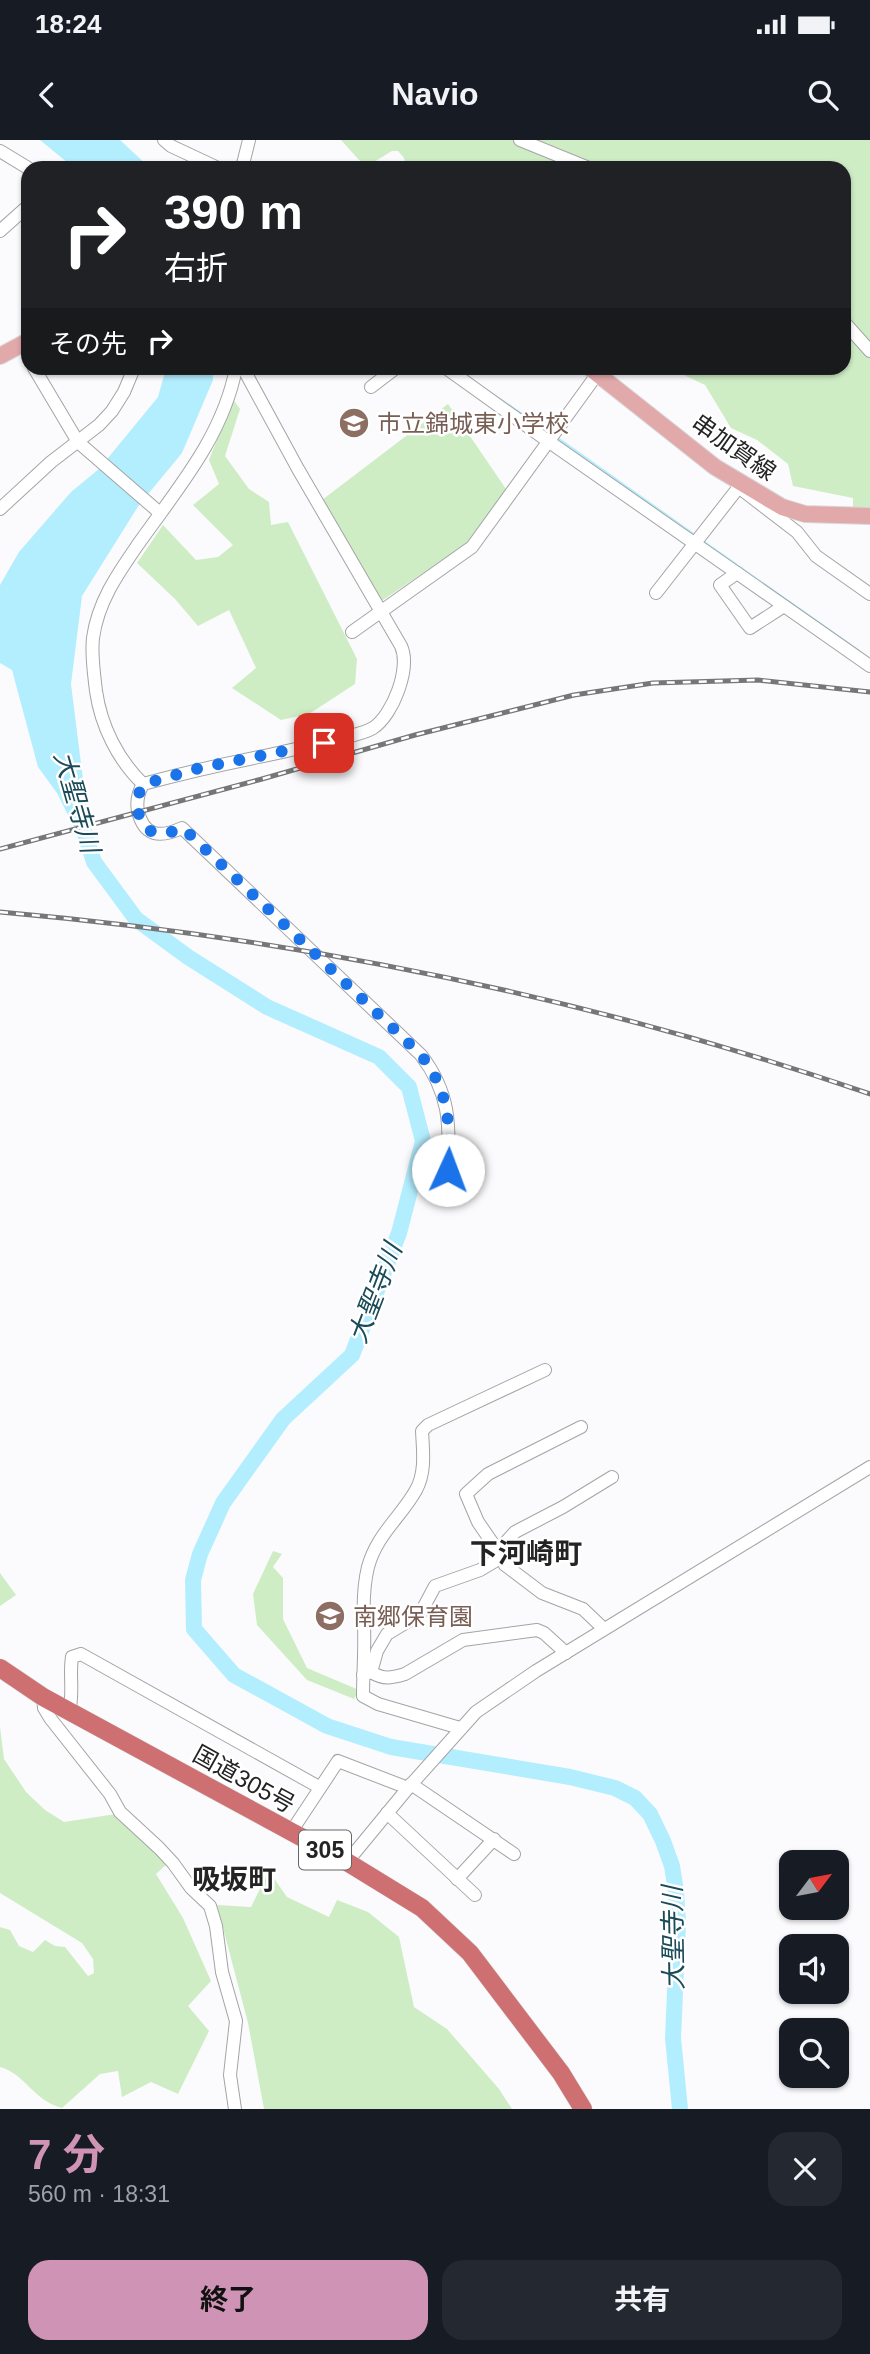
<!DOCTYPE html>
<html lang="ja">
<meta charset="utf-8">
<style>
:root{--surface:#171b24;--page:#242831;--text:#f1f3f6;--muted:#9ea1a6;--accent:#cf93b5}
body{margin:0;font-family:Helvetica,"Noto Sans JP",sans-serif;background:var(--page);color:var(--text);height:100vh;display:flex;flex-direction:column;font-size:26px;white-space:nowrap}
*{box-sizing:border-box;margin:0}
p{font-size:23px;color:var(--muted)}
.icon{flex:none;width:38px;height:38px;fill:none;stroke:currentColor;stroke-width:2;stroke-linecap:round;stroke-linejoin:round}
.map{position:relative;height:1969px;overflow:hidden}
.drawer{display:flex;flex-direction:column;background:var(--surface);flex:1}
.drawer>*{flex:none}
.top-card{position:absolute;left:21px;top:21px;width:830px;height:214px;border-radius:21px;box-shadow:0 2px 5px #0004;background:#202124;color:#fff;overflow:hidden}
.needle{width:46px;rotate:58deg}
.buttons{position:absolute;left:779px;top:1710px;display:grid;gap:14px}
.buttons a{display:grid;place-items:center;width:70px;height:70px;border-radius:14px;background:var(--surface);box-shadow:0 2px 5px #0004;font-size:35px}
.pin{position:absolute;display:grid;place-items:center;width:60px;height:60px;color:#fff;margin:-30px;border-radius:14px;box-shadow:0 4px 10px #0006}
.me{position:absolute;width:77px;margin:-38px;rotate:2deg;stroke-linejoin:round;filter:drop-shadow(0 0 5px #0008)}
.turn{display:flex;align-items:center;gap:24px;height:147px;padding:0 28px;font-size:32px}
.turn .icon{width:91px;height:91px;stroke-width:2.5}
.turn b{display:block;font-size:49px;line-height:60px}
.then{display:flex;align-items:center;height:66px;padding:0 28px;background:#0003;gap:14px;font-size:26px}
.round{display:grid;place-items:center;flex:none;width:74px;height:74px;border-radius:21px;background:var(--page)}
.head{display:flex;align-items:center;justify-content:space-between;height:119px;padding:0 28px}
h1{font-size:42px;font-weight:700;line-height:52px;color:var(--accent)}
.cta{display:flex;gap:14px;margin-top:auto;padding:14px 28px}
.cta a{flex:1;height:80px;border-radius:21px;background:var(--accent);color:#111;font-size:28px;font-weight:700;line-height:80px;text-align:center}
.cta a+a{background:var(--page);color:var(--text)}
.status{display:flex;justify-content:space-between;align-items:center;height:49px;padding:0 35px;background:var(--surface);direction:ltr}
.status svg{height:19px;fill:currentColor}
header{display:flex;justify-content:space-between;align-items:center;height:91px;padding:0 28px;background:var(--surface);font-size:32px;font-weight:700}
.map>svg:first-child{display:block}
.green{fill:#ceedc5}
.water{fill:#b3eefe}
.lines{fill:none;stroke-linecap:round;stroke-linejoin:round}
.stream{stroke:#b3eefe;stroke-width:2.5}
.river{stroke:#b3eefe;stroke-width:16}
.minor-casing{stroke:#a4a4a6;stroke-width:14}
.major-casing{stroke:#d8d8d8;stroke-width:18}
.highway-casing{stroke:#d8d8d8;stroke-width:19}
.minor{stroke:#fff;stroke-width:12}
.major{stroke:#e2a9aa;stroke-width:16}
.highway{stroke:#ce7071;stroke-width:18}
.rail-casing{stroke:#767678;stroke-width:5}
.rail{stroke:#fff;stroke-width:2.5;stroke-dasharray:8;stroke-linecap:butt}
.route{stroke:#1a73e8;stroke-width:12;stroke-dasharray:0 21.6}
.labels{text-anchor:middle;dominant-baseline:central;stroke-width:5;stroke-linejoin:round;paint-order:stroke}
.shield{fill:#fff;stroke:#666;stroke-width:2}
.shield-label{font-size:23px;font-weight:bold;fill:#242425}
.education-label{font-size:24px;fill:#785e54;stroke:#fff;text-anchor:start}
.street-label{font-size:24px;fill:#242425;stroke:#fff}
.water-label{font-size:26px;font-style:italic;fill:#1a4b58;stroke:#fff}
.quarter-label{font-size:28px;font-weight:bold;fill:#242425;stroke:#fff}
</style>
<div class="status"><b>18:24</b><svg viewBox="0 0 49 12"><path d="M0 12V9h3v3zM5 12V6h3v6zM10 12V3h3v9zM15 12V0h3v12zM26 1h20v11H26zM47 4h2v5h-2z"/></svg></div>
<header><svg class="icon" aria-label="back" viewBox="0 0 24 24"><path d="M15 5l-7 7 7 7"/></svg>Navio<svg class="icon" aria-label="search" viewBox="0 0 24 24"><circle cx="10" cy="10" r="6"/><path d="M15 15l6 6"/></svg></header>
<div class="map">
<svg width="870" height="1969" viewBox="0 0 870 1969">
<rect width="100%" height="100%" fill="#fbfbfd"/>
<g class="green">
<path d="M341,0h529v369l-17,1v-12l-60,-12 -5,-22 -31,-24 -26,-12 -26,-43 -36,-17h175v-200h-452l3,-4 10,-2 -1,-4 -6,-7h-6l-23,14 -10,-5z"/>
<path d="M233,259l7,10 -15,47 24,33 20,13 2,23 17,-3 69,137 -2,25 -46,30 -28,6 -49,-32 24,-20 -27,-58 -31,16 -23,-27 -38,-36 26,-38 33,35 22,-3 15,-12 -40,-40 26,-21 -10,-24z"/>
<path d="M448,264l58,85 -37,53 -89,60 -58,-102z"/>
<path d="M273,1411l9,3 -9,13 10,11v41l24,49 52,22 -5,9 -47,-19 -50,-55 -4,-31z"/>
<path d="M0,1433l16,22 -16,11z"/>
<path d="M0,1587l4,32 22,33 19,18 19,12 52,-8 51,50 -11,10 27,44 28,63 -23,25 21,25 -31,63 -27,-12 -29,15 -4,-26 -18,3 -38,34c-30,-8 -36,-34 -62,-41v-140l10,3 9,16 14,6 12,-12 10,6 10,1 23,29 6,-3 -1,-14 -11,-16 -82,-50z"/>
<path d="M269,1731l18,26 42,20 8,-17 31,12 31,25 15,70 33,22 52,60 13,20h-248l-16,-86 -31,-118 34,2z"/>
</g>
<g class="water">
<path d="M40,0h80l30,28h-76z"/>
<path d="M166,228h47v12l-31,73 -43,52 -57,91 -11,88 17,135 -16,4 -15,-30 -19,-26 -26,-97 -12,-7v-78l19,-33 52,-60 28,-23 59,-72z"/>
</g>
<g class="lines">
<g class="stream">
<path d="M489,252l61,41"/>
<path d="M556,297l140,99"/>
<path d="M704,402l155,109"/>
</g>
<path class="river" d="M75,663l19,59 42,57 52,38 79,50 112,50 30,30 14,54 -24,92 -47,122 -69,64 -60,84 -23,51 -7,26 1,49 40,46 93,51 64,21 179,30 45,11 20,10 15,16 13,27 9,25 4,25 2,32 -5,115 7,71"/>
<g class="minor-casing">
<g id="minor">
<path d="M164,0l7,6 47,22"/>
<path d="M520,0l69,28"/>
<path d="M0,11l28,17"/>
<path d="M242,28l7,-28"/>
<path d="M0,91l28,-25"/>
<path d="M844,182l26,29"/>
<path d="M34,228l44,74 82,71"/>
<path d="M243,228l55,101 103,177c10,22 -8,69 -28,82 -10,6 -24,8 -36,11 -24,6 -49,12 -73,17 -41,8 -80,17 -121,28 -5,9 -7,17 -5,27 6,26 22,27 44,17l239,227c29,38 29,69 27,115l17,-4"/>
<path d="M446,228l102,73 322,225"/>
<path d="M371,247l25,-19"/>
<path d="M741,349l56,43 19,24 54,38"/>
<path d="M0,369l51,-47 48,-37 13,-14 12,-19 10,-24"/>
<path d="M737,433l-17,12 30,43 34,-22"/>
<path d="M656,453l86,-110"/>
<path d="M352,492l120,-85 126,-174"/>
<path d="M143,644c-25,-24 -42,-58 -47,-93 -2,-18 -5,-36 -3,-53 5,-37 26,-66 46,-95 39,-55 84,-107 97,-175"/>
<path d="M581,1287l-93,47 -22,20 12,28 20,29 7,14 37,28 41,16 21,20"/>
<path d="M498,1411l17,-19 48,-25 49,-30"/>
<path d="M371,1532c13,8 20,6 34,2l58,-34 74,-10 7,3 22,20"/>
<path d="M363,1535l8,-3 6,-21 10,-17 33,-20 15,-28 45,-16 20,-12"/>
<path d="M43,1557l1,11 6,10 60,76 10,18 39,36 14,15 18,25 19,18 6,20 6,46 14,49 -6,54 5,34"/>
<path d="M69,1572c5,-18 0,-37 3,-55l9,-3 238,133"/>
<path d="M460,1588l-82,-24 -15,-8c0,-23 2,-47 1,-70 -1,-21 -1,-39 4,-59 9,-33 33,-50 48,-77 10,-18 7,-39 6,-59l6,-6 117,-55"/>
<path d="M411,1644l103,70"/>
<path d="M387,1673l88,82"/>
<path d="M291,1692l47,-71 70,27"/>
<path d="M347,1722l61,-74 68,-76 60,-41 334,-204"/>
<path d="M457,1739l37,-40"/>
</g>
</g>
<g class="major-casing">
<g id="major">
<path d="M0,216l28,-15"/>
<path d="M590,228l125,99 67,40 23,7 65,2"/>
</g>
</g>
<g class="highway-casing">
<path id="highway" d="M0,1528l43,29 304,165 75,46 48,45 91,120 22,36"/>
</g>
<use href="#minor" class="minor"/>
<use href="#major" class="major"/>
<use href="#highway" class="highway"/>
<g class="rail-casing">
<g id="rail">
<path d="M0,709l262,-70 153,-44 159,-40 79,-12 105,-3 112,12"/>
<path d="M0,772c295,26 589,85 870,182"/>
</g>
</g>
<use href="#rail" class="rail"/>
</g>
<g class="lines">
<path class="route" d="M324,603l-124,25 -56,16c-6,9 -8,17 -6,27 7,26 22,26 45,17l238,227c29,38 29,69 27,115"/>
</g>
<defs>
<g id="school-disc" transform="scale(1.575)"><circle r="9.5" fill="#8d6e63" stroke="#fff"/><path d="M0-5L7-2L0 1L-7-2ZM-4 1L0 2.5L4 1V4Q0 6-4 4Z" fill="#fff"/></g>
</defs>
<g fill-rule="evenodd">
<use href="#school-disc" x="354" y="283"/>
<use href="#school-disc" x="330" y="1476"/>
</g>
<g class="labels">
<rect class="shield" x="299" y="1690.5" width="52" height="39" rx="5"/>
<g class="shield-label">
<text x="325" y="1710">305</text>
</g>
<g class="education-label">
<text x="377" y="283">市立錦城東小学校</text>
<text x="353" y="1476">南郷保育園</text>
</g>
<g class="street-label">
<text transform="translate(734 307) rotate(35)">串加賀線</text>
<text transform="translate(244 1639) rotate(29)">国道305号</text>
</g>
<g class="water-label">
<text transform="translate(77 662) rotate(74)">大聖寺川</text>
<text transform="translate(375 1153) rotate(-69)">大聖寺川</text>
<text transform="translate(673 1798) rotate(-91)">大聖寺川</text>
</g>
<g class="quarter-label">
<text x="526" y="1413">下河崎町</text>
<text x="234" y="1739">吸坂町</text>
</g>
</g>
</svg>
<div class="buttons">
<a><svg class="needle" viewBox="-14 -14 28 28"><path d="M0-13l5 13h-10z" fill="#e53935"/><path d="M0 13l5-13h-10z" fill="#9ea1a6"/></svg></a>
<a><svg class="icon" aria-label="sound" viewBox="0 0 24 24"><path d="M4 9h4l5-4v14l-5-4H4zM17 9q2 3 0 6"/></svg></a>
<a><svg class="icon" aria-label="search" viewBox="0 0 24 24"><circle cx="10" cy="10" r="6"/><path d="M15 15l6 6"/></svg></a>
</div>
<div class="pin" style="left:324px;top:603px;background:#d93025"><svg class="icon" aria-label="arrive" viewBox="0 0 24 24"><path d="M6 21V4h12l-3 4 3 4H6"/></svg></div>
<svg class="me" style="left:448px;top:1030px" viewBox="-20 -20 40 40"><circle r="19" fill="#fff"/><path d="M0-13L10 11 0 6-10 11z" fill="#1a73e8"/></svg>
<div class="top-card">
<div class="turn"><svg class="icon" aria-label="right" viewBox="0 0 24 24"><path d="M7 20v-9h11M14 6l5 5-5 5"/></svg><div><b>390 m</b>右折</div></div>
<div class="then">その先<svg class="icon" aria-label="right" viewBox="0 0 24 24"><path d="M7 20v-9h11M14 6l5 5-5 5"/></svg></div>
</div>
</div>
<section class="drawer">
<div class="head"><div><h1>7 分</h1><p>560 m · 18:31</p></div><a class="round"><svg class="icon" aria-label="close" viewBox="0 0 24 24"><path d="M6 6l12 12M18 6L6 18"/></svg></a></div>
<div class="cta"><a>終了</a><a>共有</a></div>
</section>
